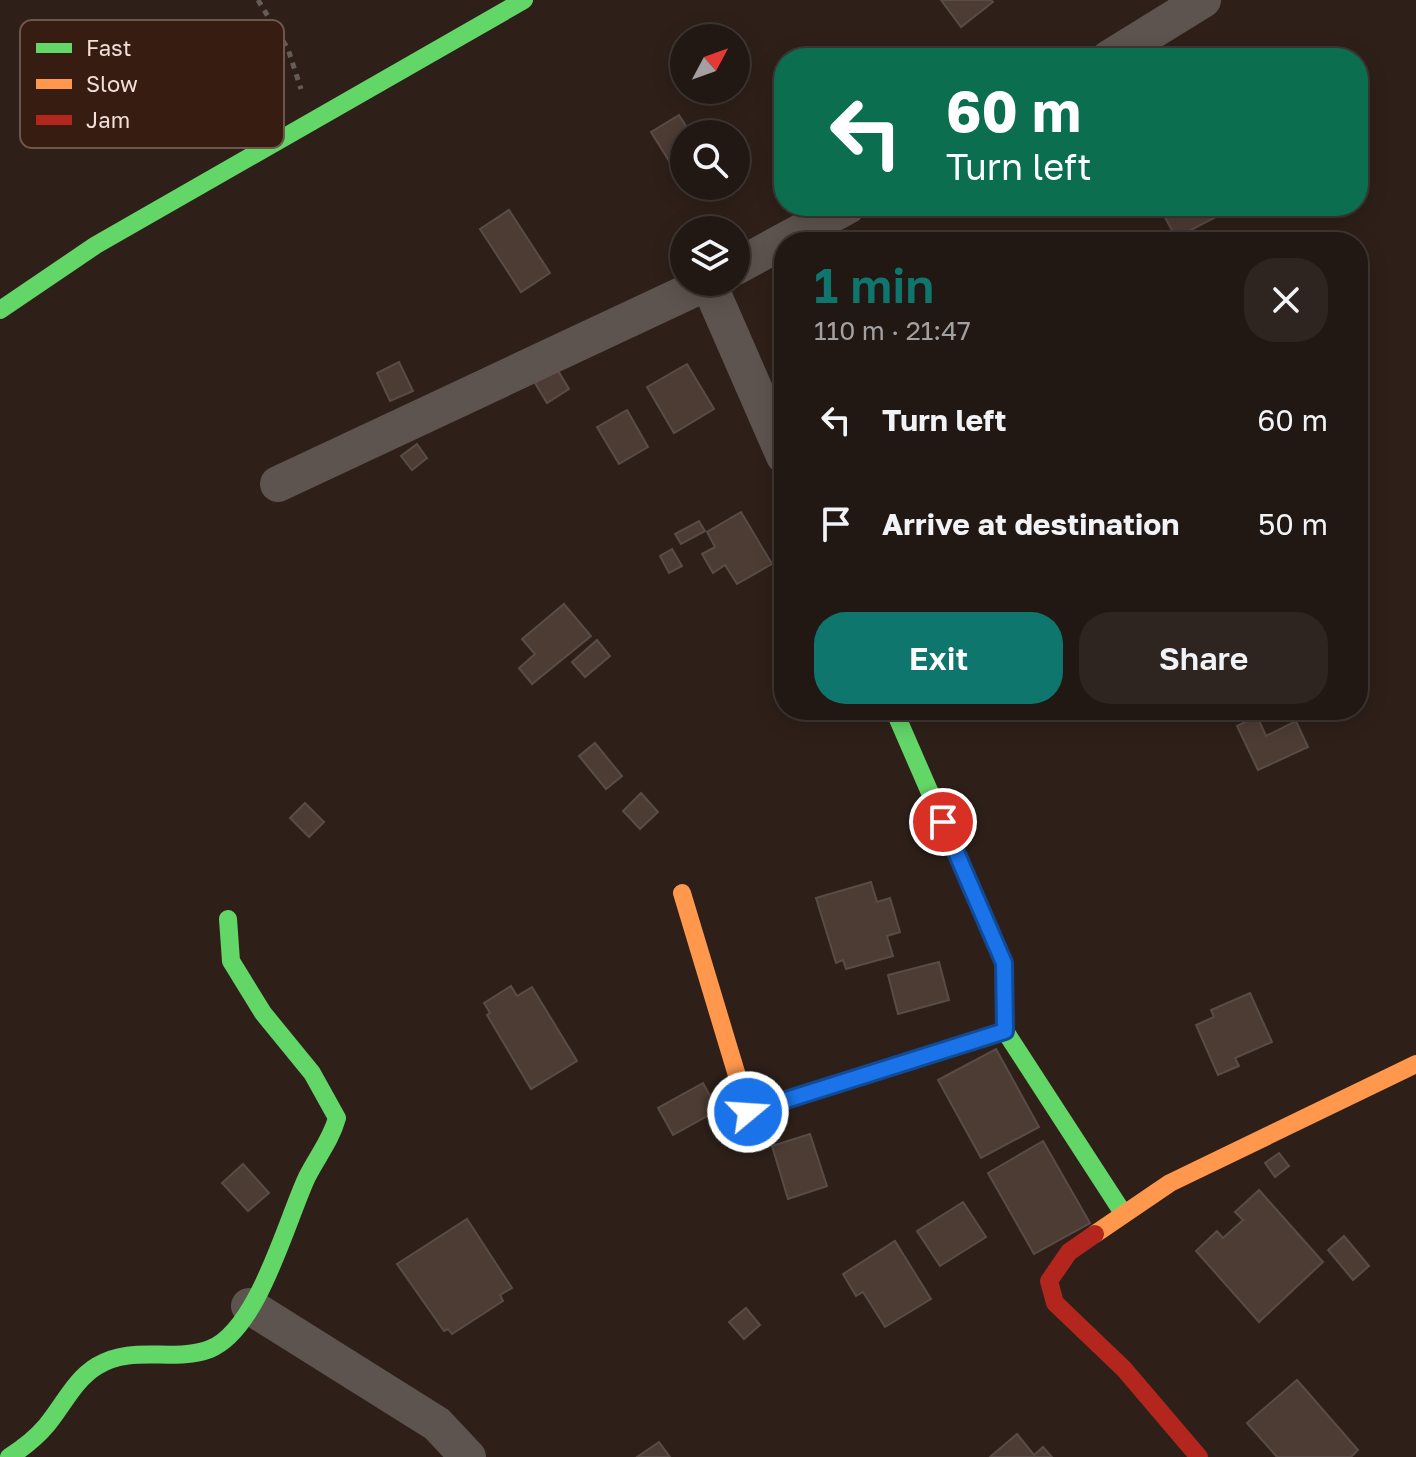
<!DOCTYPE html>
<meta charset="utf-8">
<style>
:root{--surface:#221813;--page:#2e2521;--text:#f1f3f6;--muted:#a2a0a0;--line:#3f3733;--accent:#0f766e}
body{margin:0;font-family:"Golos Text",sans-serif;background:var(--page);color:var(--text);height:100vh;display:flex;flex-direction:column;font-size:30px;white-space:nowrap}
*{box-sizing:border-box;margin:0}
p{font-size:26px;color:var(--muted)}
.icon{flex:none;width:44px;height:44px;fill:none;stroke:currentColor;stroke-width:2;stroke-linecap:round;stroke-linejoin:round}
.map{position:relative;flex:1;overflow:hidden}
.details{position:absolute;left:774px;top:232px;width:594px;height:488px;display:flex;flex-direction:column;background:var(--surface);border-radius:32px;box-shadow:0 4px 20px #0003,0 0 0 2px var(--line)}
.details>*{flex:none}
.hud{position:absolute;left:774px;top:48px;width:594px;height:168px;border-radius:32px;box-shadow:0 4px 20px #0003,0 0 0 2px var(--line);background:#0b6e4f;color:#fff;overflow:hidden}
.needle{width:52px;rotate:49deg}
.buttons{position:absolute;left:670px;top:24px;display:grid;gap:16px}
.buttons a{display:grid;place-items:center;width:80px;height:80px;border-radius:50%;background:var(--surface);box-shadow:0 4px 20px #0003,0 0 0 2px var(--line);font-size:40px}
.pin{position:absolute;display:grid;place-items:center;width:68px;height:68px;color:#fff;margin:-34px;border:4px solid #fff;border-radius:50%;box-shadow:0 2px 8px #0007}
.me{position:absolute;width:88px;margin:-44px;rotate:72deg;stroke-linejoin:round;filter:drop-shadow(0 0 6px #0008)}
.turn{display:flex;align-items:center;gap:28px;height:168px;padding:0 40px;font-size:36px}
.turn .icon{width:104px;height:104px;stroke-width:2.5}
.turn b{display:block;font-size:56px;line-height:68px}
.round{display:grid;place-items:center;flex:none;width:84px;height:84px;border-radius:32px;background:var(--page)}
.head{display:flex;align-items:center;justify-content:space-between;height:136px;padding:0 40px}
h1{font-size:48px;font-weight:600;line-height:60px;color:var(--accent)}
.cta{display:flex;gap:16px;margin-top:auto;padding:16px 40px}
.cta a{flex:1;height:92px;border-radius:32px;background:var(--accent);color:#fff;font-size:32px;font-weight:600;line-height:92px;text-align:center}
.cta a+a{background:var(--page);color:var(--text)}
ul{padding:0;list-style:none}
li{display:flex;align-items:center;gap:24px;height:104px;padding:0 40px}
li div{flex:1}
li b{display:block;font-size:30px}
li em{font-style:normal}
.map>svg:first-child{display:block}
.building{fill:#4d3c34;stroke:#594c47;stroke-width:2}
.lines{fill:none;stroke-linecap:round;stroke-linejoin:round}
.path{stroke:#655c57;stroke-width:5;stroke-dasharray:6 6;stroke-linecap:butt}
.street{stroke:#5e544f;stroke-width:36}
.fast{stroke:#63d668;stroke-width:18}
.slow{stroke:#ff974d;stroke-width:18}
.jam{stroke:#b3261e;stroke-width:18}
.route-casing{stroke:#114b97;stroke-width:20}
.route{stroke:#1a73e8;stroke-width:14}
.key{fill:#361c11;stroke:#6e564d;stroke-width:2}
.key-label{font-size:22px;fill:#f1dfd8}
</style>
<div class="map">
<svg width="1416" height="1457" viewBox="0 0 1416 1457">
<rect width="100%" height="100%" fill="#2e2019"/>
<g class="building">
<path d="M941,0h50l2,2 -32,25z"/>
<path d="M679,115l12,19h-7v33l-8,5 -25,-40z"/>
<path d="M1159,206h71l1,3 -55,29z"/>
<path d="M509,210l41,63 -29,19 -41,-63z"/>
<path d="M399,362l14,29 -23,10 -13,-28z"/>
<path d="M687,364l27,45 -40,24 -27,-46z"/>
<path d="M557,369l12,20 -22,14 -12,-20z"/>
<path d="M627,410l21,37 -29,17 -22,-37z"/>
<path d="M417,444l10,14 -15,12 -11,-14z"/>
<path d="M741,512l31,52 -35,20 -12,-19 -12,8 -11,-19 13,-7 -8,-15z"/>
<path d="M699,521l6,10 -24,13 -6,-10z"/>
<path d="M672,549l10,17 -13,7 -9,-17z"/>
<path d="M564,604l27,32 -59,48 -13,-16 16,-14 -13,-15z"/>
<path d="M597,640l13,16 -25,21 -13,-15z"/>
<path d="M1257,716l9,20 30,-15 12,26 -50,23 -21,-44z"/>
<path d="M595,743l27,33 -16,13 -27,-33z"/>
<path d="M641,793l17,19 -18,17 -17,-18z"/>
<path d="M305,803l19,19 -15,15 -19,-19z"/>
<path d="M871,882l6,20 13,-4 10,34 -13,4 6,20 -47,13 -3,-9 -7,3 -20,-65z"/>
<path d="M939,962l10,38 -51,14 -10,-39z"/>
<path d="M511,986l6,10 15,-9 45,74 -46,28 -44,-74 3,-2 -6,-10z"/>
<path d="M1250,993l22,49 -37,16 4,8 -21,9 -22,-50 18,-8 -3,-7z"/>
<path d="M996,1049l43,78 -58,31 -43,-78z"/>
<path d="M703,1083l15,27 -45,25 -15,-27z"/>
<path d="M810,1134l17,52 -39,13 -16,-53z"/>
<path d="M1043,1141l47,82 -56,31 -46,-81z"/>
<path d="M1279,1153l10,13 -14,11 -10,-14z"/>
<path d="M243,1164l26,29 -21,18 -26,-28z"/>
<path d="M1259,1190l64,72 -64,60 -63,-71 21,-20 6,7 20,-18 -8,-8z"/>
<path d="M963,1202l23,35 -46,29 -23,-35z"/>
<path d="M467,1219l45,69 -12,7 3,6 -51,33 -4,-5 -4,2 -47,-67z"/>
<path d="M1344,1236l25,30 -16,14 -25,-30z"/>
<path d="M895,1241l36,58 -46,28 -22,-35 -7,4 -13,-22z"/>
<path d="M746,1308l14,17 -16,14 -15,-17z"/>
<path d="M1297,1380l61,70 -7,7h-74l-30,-34z"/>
<path d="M1017,1434l17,21 9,-8 9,10h-62z"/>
<path d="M659,1442l11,15h-33z"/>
</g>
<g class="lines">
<path class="path" d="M258,0l30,49 13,40"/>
<g class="street">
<path d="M1109,58l94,-58"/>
<path d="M736,267l112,-61"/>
<path d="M708,282l76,174"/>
<path d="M278,484l431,-202"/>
<path d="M249,1306l188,118 31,33"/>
</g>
<g class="fast">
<path d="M0,310l96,-65 428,-245"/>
<path d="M894,710l110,253 1,68 118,182"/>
<path d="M9,1457c14,-9 26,-18 37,-31 17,-20 28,-46 51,-60 36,-22 76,-3 113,-17 48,-19 76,-127 97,-172 10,-20 24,-37 30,-59l-25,-45 -49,-60 -32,-52 -3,-42"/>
</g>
<g class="slow">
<path d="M682,893l66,219 257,-81"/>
<path d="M1095,1234l75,-51 246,-119"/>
</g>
<path class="jam" d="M1095,1234l-26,18 -20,29 6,22 69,66 75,88"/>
</g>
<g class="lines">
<g class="route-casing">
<path id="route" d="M748,1112l257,-81 -1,-68 -61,-141"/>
</g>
<use href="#route" class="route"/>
</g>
<rect x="20" y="20" width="264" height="128" rx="12" class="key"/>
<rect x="36" y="43" width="36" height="10" fill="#63d668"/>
<rect x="36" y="79" width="36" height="10" fill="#ff974d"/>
<rect x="36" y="115" width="36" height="10" fill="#b3261e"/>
<g class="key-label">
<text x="86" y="56">Fast</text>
<text x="86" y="92">Slow</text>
<text x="86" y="128">Jam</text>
</g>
</svg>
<div class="buttons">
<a><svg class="needle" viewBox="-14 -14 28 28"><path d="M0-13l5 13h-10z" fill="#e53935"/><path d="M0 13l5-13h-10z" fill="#a2a0a0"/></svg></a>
<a><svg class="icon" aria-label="search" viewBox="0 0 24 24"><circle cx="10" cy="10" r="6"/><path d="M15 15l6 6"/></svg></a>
<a><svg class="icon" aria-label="layers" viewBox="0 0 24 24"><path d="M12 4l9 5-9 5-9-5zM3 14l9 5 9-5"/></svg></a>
</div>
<div class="pin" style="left:943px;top:822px;background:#d93025"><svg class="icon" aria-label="arrive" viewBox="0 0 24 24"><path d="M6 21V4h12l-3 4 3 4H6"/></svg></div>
<svg class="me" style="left:748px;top:1112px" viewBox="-20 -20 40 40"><circle r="17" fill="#1a73e8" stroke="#fff" stroke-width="3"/><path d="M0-11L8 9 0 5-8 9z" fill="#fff"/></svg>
<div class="hud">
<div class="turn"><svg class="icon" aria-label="left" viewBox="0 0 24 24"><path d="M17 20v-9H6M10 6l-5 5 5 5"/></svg><div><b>60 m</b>Turn left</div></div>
</div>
<section class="details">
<div class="head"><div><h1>1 min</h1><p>110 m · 21:47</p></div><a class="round"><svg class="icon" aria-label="close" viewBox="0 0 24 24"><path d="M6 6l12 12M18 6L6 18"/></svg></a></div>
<ul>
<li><svg class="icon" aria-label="left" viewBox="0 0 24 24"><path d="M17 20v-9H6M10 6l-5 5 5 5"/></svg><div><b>Turn left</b></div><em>60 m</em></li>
<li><svg class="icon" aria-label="arrive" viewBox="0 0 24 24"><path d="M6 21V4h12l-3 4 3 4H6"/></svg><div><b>Arrive at destination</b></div><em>50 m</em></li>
</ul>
<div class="cta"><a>Exit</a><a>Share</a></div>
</section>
</div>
